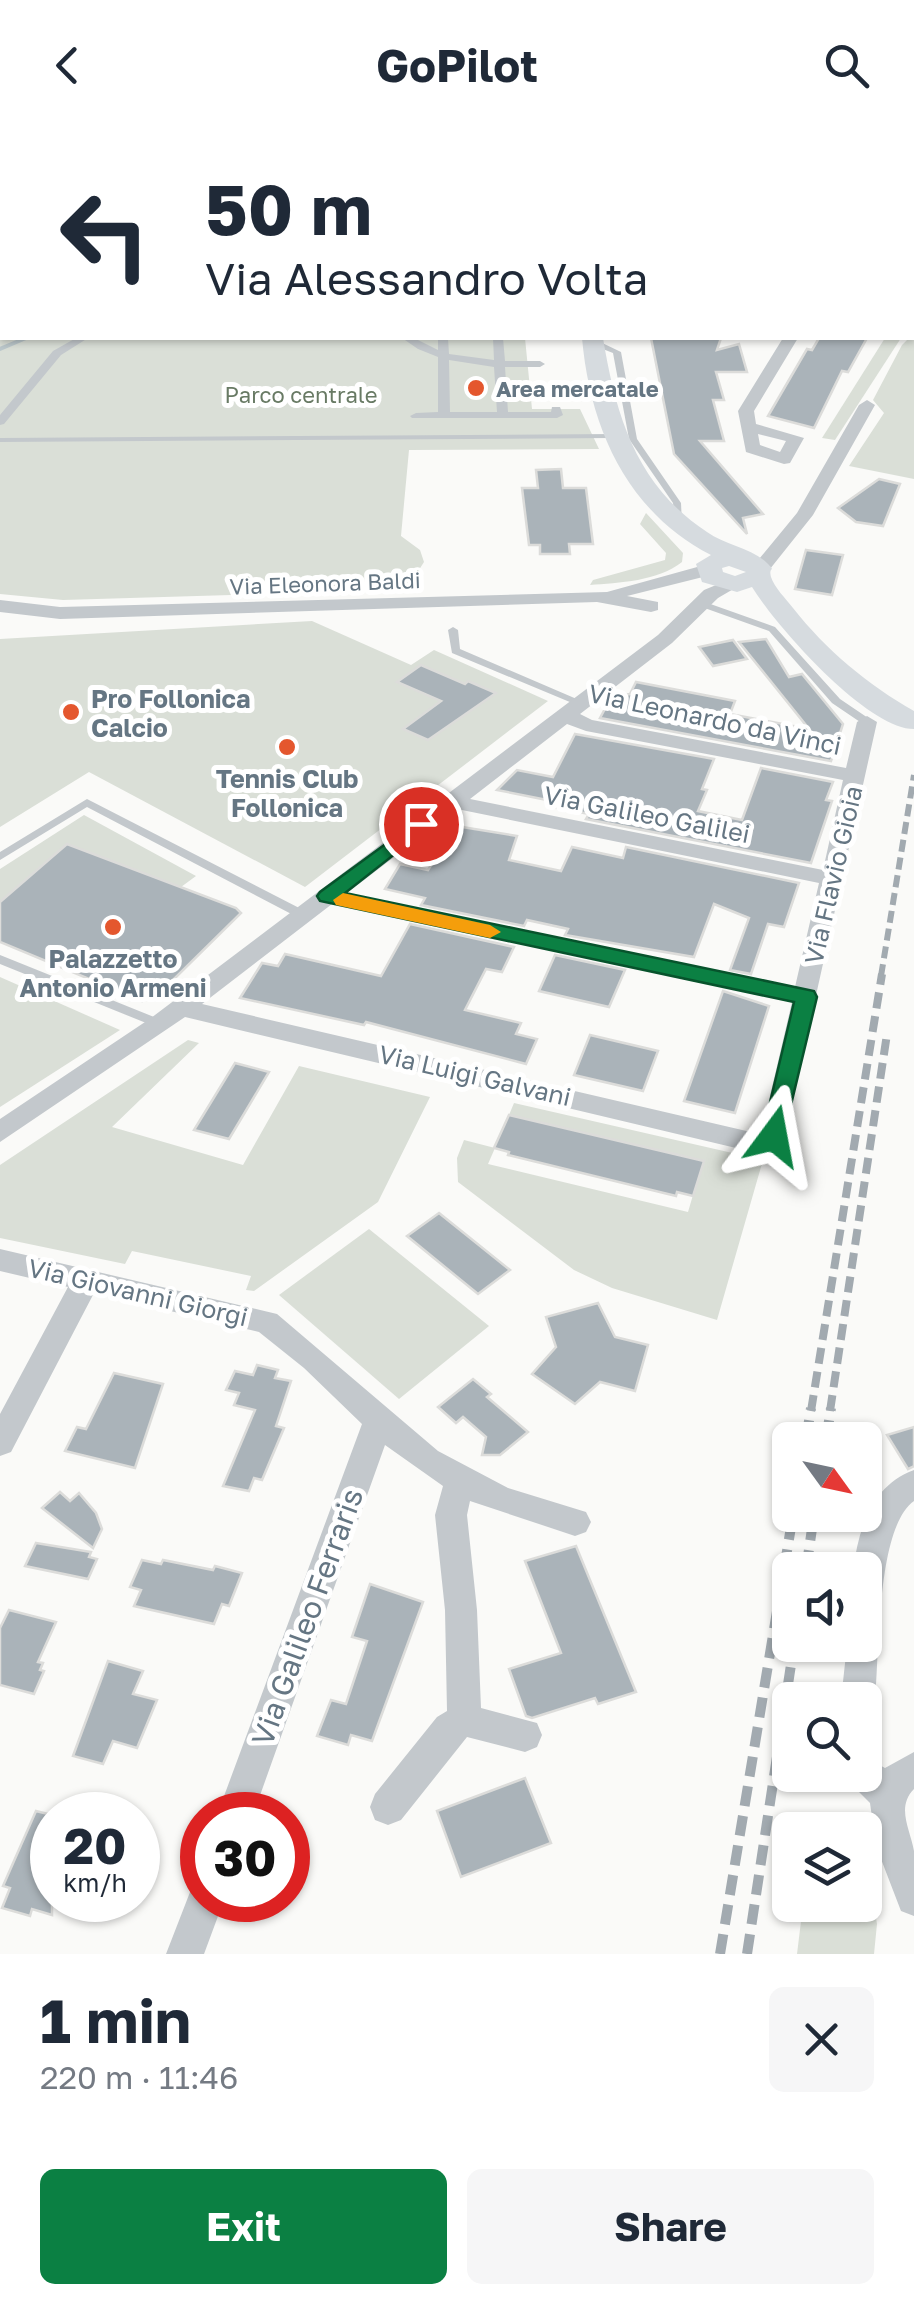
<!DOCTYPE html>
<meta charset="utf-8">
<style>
:root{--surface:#fff;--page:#f6f6f7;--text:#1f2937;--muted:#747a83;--accent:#0b8043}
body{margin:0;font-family:"Golos Text",sans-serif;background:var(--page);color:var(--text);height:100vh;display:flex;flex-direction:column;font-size:38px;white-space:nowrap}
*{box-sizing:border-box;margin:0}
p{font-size:32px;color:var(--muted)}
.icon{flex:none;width:55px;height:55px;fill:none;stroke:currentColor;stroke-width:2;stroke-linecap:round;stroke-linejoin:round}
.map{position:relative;height:1824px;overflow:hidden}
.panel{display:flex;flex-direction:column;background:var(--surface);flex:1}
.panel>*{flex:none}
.hud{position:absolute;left:0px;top:0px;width:915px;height:210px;box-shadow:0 2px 8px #0004;background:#fff;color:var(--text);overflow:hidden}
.needle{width:65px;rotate:123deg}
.controls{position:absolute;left:772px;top:1292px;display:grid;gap:20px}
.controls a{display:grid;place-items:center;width:110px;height:110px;border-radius:15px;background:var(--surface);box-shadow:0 2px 8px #0004;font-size:50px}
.speed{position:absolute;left:30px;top:1662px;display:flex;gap:20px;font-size:50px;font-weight:700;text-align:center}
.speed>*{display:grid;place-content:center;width:130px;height:130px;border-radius:50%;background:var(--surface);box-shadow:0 2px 8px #0004;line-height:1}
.speed small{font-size:25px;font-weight:400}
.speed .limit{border:15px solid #d22;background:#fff;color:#111}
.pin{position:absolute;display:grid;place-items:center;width:85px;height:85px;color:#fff;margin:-42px;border:5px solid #fff;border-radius:50%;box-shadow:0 2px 10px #0007}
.me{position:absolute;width:110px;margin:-55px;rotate:13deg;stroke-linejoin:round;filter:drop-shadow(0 0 8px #0008)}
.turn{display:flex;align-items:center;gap:35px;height:210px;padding:0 40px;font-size:45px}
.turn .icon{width:130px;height:130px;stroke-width:2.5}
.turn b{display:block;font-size:70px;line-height:85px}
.round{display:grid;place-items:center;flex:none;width:105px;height:105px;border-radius:15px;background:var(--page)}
.headline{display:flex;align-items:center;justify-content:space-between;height:170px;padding:0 40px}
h1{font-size:60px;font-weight:700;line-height:75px}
.primary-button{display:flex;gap:20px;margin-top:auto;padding:20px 40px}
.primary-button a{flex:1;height:115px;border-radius:15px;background:var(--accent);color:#fff;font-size:40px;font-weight:700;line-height:115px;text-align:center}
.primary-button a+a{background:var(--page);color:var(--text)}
header{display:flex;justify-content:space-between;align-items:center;height:130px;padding:0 40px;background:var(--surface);font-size:45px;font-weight:700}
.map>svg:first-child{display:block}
.green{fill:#dadfd7}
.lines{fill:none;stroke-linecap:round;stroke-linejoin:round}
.stream{stroke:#bbc7cb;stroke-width:4}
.building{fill:#aab3b9;stroke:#dcdcda;stroke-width:2.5}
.service{fill:#c3c8cc;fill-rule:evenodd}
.pedestrian{fill:#c3c8cc;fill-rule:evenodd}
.minor{fill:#c3c8cc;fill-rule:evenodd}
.tertiary{fill:#c3c8cc;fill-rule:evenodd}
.secondary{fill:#d6dbdf;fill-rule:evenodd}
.rail-far2{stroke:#a2aab0;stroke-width:6;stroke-dasharray:12 6;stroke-linecap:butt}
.rail-far1{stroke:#a2aab0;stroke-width:8;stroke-dasharray:16 8;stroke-linecap:butt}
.rail{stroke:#a2aab0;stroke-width:10;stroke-dasharray:20 10;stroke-linecap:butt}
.route{fill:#0b8043;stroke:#07532c;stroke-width:2.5}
.slow{fill:#f59e0b}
.poi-dot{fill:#e4572e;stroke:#fff;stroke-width:4}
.labels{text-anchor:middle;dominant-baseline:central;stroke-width:10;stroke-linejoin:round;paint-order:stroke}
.far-poi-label{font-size:22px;font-weight:bold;fill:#657683;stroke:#fff;text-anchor:start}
.far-park-label{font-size:22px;fill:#687a64;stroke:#fff}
.far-street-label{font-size:22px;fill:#657683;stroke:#fff}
.poi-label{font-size:25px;font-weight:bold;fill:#657683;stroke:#fff}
.street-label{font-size:25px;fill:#657683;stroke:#fff}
.near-street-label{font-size:30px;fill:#657683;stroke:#fff}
</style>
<header><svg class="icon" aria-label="back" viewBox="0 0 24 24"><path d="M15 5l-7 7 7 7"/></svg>GoPilot<svg class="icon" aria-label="search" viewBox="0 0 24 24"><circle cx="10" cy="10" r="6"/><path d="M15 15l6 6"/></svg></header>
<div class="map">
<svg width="914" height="1824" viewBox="0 0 914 1824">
<rect width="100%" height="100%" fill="#fafaf8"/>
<g class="green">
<path d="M0,75l2,133h523l7,71h48l19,40 -190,1 -8,86 19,14 4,12 -18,28 -343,10 -63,-6z"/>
<path d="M914,203v146l-65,-13 35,-53 -11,-13 29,-55z"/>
<path d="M885,208h16l-66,102 -13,-2z"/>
<path d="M646,383l37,40 -1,9c-23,19 -64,21 -92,23l3,-5 72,-20 1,-7 -26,-29z"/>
<path d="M312,491l99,44 23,-15 114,51 -243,186 -216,-115 -89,55v-188z"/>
<path d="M84,685l112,61 -15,11 -114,-43 -67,58v-33z"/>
<path d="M0,847l120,53 -120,77z"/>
<path d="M188,910l11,3 -87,84 131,38 56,-99 131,31 -52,105 -124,89 -8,-1 5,-14 -119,-25 -7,13 -125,-26v-73z"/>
<path d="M514,973l249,57 -46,160 -105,-32 -38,-18 -116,-88 -1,-24 7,-18 31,8 -7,16 200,48 15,-51 -194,-46z"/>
<path d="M369,1099l120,97 -90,73 -120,-104z"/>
<path d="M865,1722l12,72 -3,30h-77l6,-49h62z"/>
</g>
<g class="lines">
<path class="stream" d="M0,219l26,-11"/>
</g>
<g class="building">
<path d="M651,208h70l-4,12 22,-6 8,28h-31l8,28h-11l11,41h-24l63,73 -20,4 4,16 -73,-80z"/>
<path d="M819,208h48l-19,34 -6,-1 -28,57 -46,-12 39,-67 5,1z"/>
<path d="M561,339l2,19h23l7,56h-24l1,10h-30v-9h-11l-7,-57h16l-2,-18z"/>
<path d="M879,349l21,5 -17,42 -27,-4 -18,-14z"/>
<path d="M806,420l37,5 -11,40 -37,-6z"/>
<path d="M766,509l23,38 13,-3 41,50 -12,37 -231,-43 6,-11 4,1 6,-12 14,-2 6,-12 99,19 -5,13 79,15 -70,-87z"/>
<path d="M733,510l14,19 -34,7 -14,-19z"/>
<path d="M421,535l44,19 3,-3 28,12 -68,47 -25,-11 38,-28 -44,-19z"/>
<path d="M575,604l139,25 -12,30 5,1 -9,21 44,9 19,-52 72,14 -7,18 6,1 -21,62 -225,-44 3,-5 -34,-7 2,-5 -60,-12 20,-20 36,7z"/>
<path d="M456,696l61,10 -8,24 52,11 11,-24 51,11 3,-11 173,36 -15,44 -16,-3 -17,50 -21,-4 19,-52 -35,-14 -20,53 -129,-22 3,-6 -41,-9 -3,6 -103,-21 4,-7 -40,-9 15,-25 28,6z"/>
<path d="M67,714l169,64 5,5 -71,70 -6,-3 -22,21 -142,-59v-40z"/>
<path d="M410,794l104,23 -12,25 -16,-3 -21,41 56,13 -5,11 21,5 -11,25 -160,-42 -2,3 -124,-27 22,-35 16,3 7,-12 96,22z"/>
<path d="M555,825l70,15 -16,37 -70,-16z"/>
<path d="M723,861l46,15 -34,107 -51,-12z"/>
<path d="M590,905l68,16 -15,40 -69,-16z"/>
<path d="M235,933l34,9 -40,67 -35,-9z"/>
<path d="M509,985l195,46 -11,35 -16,-4 -1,4 -168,-41 1,-3 -15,-4z"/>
<path d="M439,1083l71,57 -32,24 -71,-58z"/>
<path d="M598,1173l17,34 33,8 -13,46 -35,-9 -25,22 -43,-30 24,-27 -10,-30z"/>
<path d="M257,1235l21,5 -3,8 16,3 -15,45 8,2 -22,52 -8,-2 -5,13 -26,-5 32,-76 -21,-5 5,-12 -13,-3 9,-19 18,4z"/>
<path d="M114,1243l49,11 -28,84 -70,-17 12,-24 9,2z"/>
<path d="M473,1249l18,15 -4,3 41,35 -28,23h-18l4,-18 -23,-20 -7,6 -18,-16z"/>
<path d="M914,1297v39l-6,3 -21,-34z"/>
<path d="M60,1362l10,9 9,-8 17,20 6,16 -9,19 -51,-40z"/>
<path d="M36,1413l55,9 -2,5 8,2 -9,20 -63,-13z"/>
<path d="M576,1416l60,146 -38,12 -3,-6 -63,20 -6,-2 -17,-47 52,-16 -36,-92z"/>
<path d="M142,1430l19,4 2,-4 50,10 2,-4 27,7 -13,33 -7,-2 -8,20 -80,-18 7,-16 -11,-3z"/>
<path d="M370,1454l53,18 -51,139 -21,-6 -3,10 -31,-9 14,-36 15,4 21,-63 -15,-4z"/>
<path d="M9,1480l47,12 -18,40 5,1 -3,7 4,1 -10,23 -34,-9v-57z"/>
<path d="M108,1531l35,10 -10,23 24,6 -20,48 -24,-7 -10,23 -30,-8z"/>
<path d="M525,1648l26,65 -90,34 -24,-66z"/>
<path d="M36,1681l16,4v100l-20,-6 -2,7 -28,-8 8,-20 -7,-2z"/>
</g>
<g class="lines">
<g class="service">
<path d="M590,210h6l25,12 16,87 44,64 1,21 -7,-2 -2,-19 -44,-64 -16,-86 -23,-9z"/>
<path d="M615,304v4h-3l-612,4v-4z"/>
<path d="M702,471l73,26 65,72 31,21v4h-8l-31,-21 -63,-72 -70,-25v-4z"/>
<path d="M453,497l5,3 2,19 126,54 -1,2h-8l-125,-52 -4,-23z"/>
<path d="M87,669l220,113 2,3 -6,4 -4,-1 -212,-111 -87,53v-8z"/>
<path d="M0,825l164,66 2,3 -2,3h-8l-156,-63z"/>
</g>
<g class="pedestrian">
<path d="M76,208h12l-27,17 -57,69 -4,1v-10l53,-64z"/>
<path d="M402,208h12l24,12v-12h10l1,16 45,6 -1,-22h10l2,23h35l5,3 -5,3h-35l3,45h43l1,-5h8l3,8 -6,3h-145l-2,-2 6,-3 22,-1v-55l-20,-8zM449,230l45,7 3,45h-47z"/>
</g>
<g class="minor">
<path d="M868,0h12l1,2h-12z"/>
<path d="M783,208h15l-44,73 2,13 48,14 -14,25 -6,1 -38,-12 -8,-41zM758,304l28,7 -6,11 -20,-7z"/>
<path d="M867,270l8,5 -62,110 -47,59h-14l-2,-4 47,-57 62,-108z"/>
<path d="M708,434l7,2v8l-88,22 31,6v8l-7,2 -54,-10 -537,17 -60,-7v-12l60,7 547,-15z"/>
<path d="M733,448l9,6 -24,14 -46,45 -92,71 12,6 254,48 11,-46 10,-6 10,6 -94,421 -26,10 -572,-136 -185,125v-23l151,-101 507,-383 46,-45zM567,594l19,7 257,49 -20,90 -353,-71zM457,679l362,74 -24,104 -448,-94zM332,774l460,98 -30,128 -7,3 -553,-129z"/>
<path d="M0,1119l277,65 161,137 70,37 78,24 5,10 -5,10 -11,4 -105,-35 -3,14 10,95 4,98 56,15 5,12 -5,12 -12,5 -58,-15 -66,83 -13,5 -13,-5 -5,-13 5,-13 62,-77 10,-6 -2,-101 -10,-95 8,-29 -58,-41 -132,370h-36l145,-391 -58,-56 -45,-36 -165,-39 -83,159 -11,4v-42l68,-127 -68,-16z"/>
<path d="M914,1340v31c-38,27 -34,153 -39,199l-10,14v-14h-24l6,-55h18v-75h-12c6,-42 18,-84 61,-100z"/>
<path d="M914,1622v37c-18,18 -4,40 0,62 0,20 0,45 0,65l-13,-5 -25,-65 -6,-43 -17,-17 -5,-11h17v-18l20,11z"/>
<path d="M202,1753v17h22l-20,54h-38l26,-67z"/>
</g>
<g class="tertiary">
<path d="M575,0h14l1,2h-14z"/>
<path d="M716,0h27l1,2h-27z"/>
<rect x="912" y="8" width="2" height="8"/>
</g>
<g class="secondary">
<rect x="0" y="8" width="2" height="10"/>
<rect x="912" y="165" width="2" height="12"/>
<path d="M582,208h21c13,79 34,148 104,194 18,13 45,16 60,31 10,10 1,2 4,14 3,10 15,22 22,31 33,42 75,77 121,103v18c-47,0 -138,-103 -162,-142l-15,5 -35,-10 -6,-18 15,-9c-84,-43 -121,-127 -129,-217zM729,436l17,6 -11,4 -12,-4 -1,-4z"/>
</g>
<path class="rail-far2" d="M881,846l33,-201"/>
<g class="rail-far1">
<path d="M811,1281l71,-437"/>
<path d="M830,1281l57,-377"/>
</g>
<g class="rail">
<path d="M806,1310l5,-32"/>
<path d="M826,1310l5,-32"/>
<path d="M806,1440l8,-55"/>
<path d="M720,1824l73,-439"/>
<path d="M747,1824l47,-309"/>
</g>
</g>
<path class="route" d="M421,688l7,2v8l-83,65 469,98 3,6 -35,145 -8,3 -12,-9 32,-134 -474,-101 -3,-5 3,-4z"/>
<path class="slow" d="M343,763l147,32 11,7 -11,6 -154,-33 -3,-5z"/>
<g class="poi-dot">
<circle cx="476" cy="258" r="10"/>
<circle cx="71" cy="582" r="10"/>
<circle cx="287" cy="617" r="10"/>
<circle cx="113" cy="797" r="10"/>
</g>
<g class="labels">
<g class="far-poi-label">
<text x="496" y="258">Area mercatale</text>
</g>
<g class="far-park-label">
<text x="301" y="264">Parco centrale</text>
</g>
<g class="far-street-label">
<text transform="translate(325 453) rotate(-2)">Via Eleonora Baldi</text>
</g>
<g class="poi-label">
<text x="91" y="568" text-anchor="start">Pro Follonica<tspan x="91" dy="29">Calcio</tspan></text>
<text x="287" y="648">Tennis Club<tspan x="287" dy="29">Follonica</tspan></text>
<text x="113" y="828">Palazzetto<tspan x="113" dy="29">Antonio Armeni</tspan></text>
</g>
<g class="street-label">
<text transform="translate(715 589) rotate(12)">Via Leonardo da Vinci</text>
<text transform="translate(647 684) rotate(11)">Via Galileo Galilei</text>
<text transform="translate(833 745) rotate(-77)">Via Flavio Gioia</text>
<text transform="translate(475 945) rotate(13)">Via Luigi Galvani</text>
<text transform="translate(138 1162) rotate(13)">Via Giovanni Giorgi</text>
</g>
<g class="near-street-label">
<text transform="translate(307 1487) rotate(-70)">Via Galileo Ferraris</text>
</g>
</g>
</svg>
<div class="controls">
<a><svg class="needle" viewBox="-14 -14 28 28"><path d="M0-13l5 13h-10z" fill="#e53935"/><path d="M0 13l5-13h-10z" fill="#747a83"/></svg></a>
<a><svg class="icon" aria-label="sound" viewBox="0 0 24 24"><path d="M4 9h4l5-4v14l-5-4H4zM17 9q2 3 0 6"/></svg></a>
<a><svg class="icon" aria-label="search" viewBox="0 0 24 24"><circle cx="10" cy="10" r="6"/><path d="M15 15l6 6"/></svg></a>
<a><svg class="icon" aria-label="layers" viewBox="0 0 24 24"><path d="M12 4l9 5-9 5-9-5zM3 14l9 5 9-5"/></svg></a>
</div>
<div class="speed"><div>20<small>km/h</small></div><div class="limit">30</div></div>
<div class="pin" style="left:421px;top:694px;background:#d93025"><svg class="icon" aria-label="arrive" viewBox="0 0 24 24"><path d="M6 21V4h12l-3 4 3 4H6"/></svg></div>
<svg class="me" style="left:774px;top:1006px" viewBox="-20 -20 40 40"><path d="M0-17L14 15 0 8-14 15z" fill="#0b8043" stroke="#fff" stroke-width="4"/></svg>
<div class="hud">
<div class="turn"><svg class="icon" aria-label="left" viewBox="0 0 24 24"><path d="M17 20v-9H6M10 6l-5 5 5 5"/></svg><div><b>50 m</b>Via Alessandro Volta</div></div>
</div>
</div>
<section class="panel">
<div class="headline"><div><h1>1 min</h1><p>220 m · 11:46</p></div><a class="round"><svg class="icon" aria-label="close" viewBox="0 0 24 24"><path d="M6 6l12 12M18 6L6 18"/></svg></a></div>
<div class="primary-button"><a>Exit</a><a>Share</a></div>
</section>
